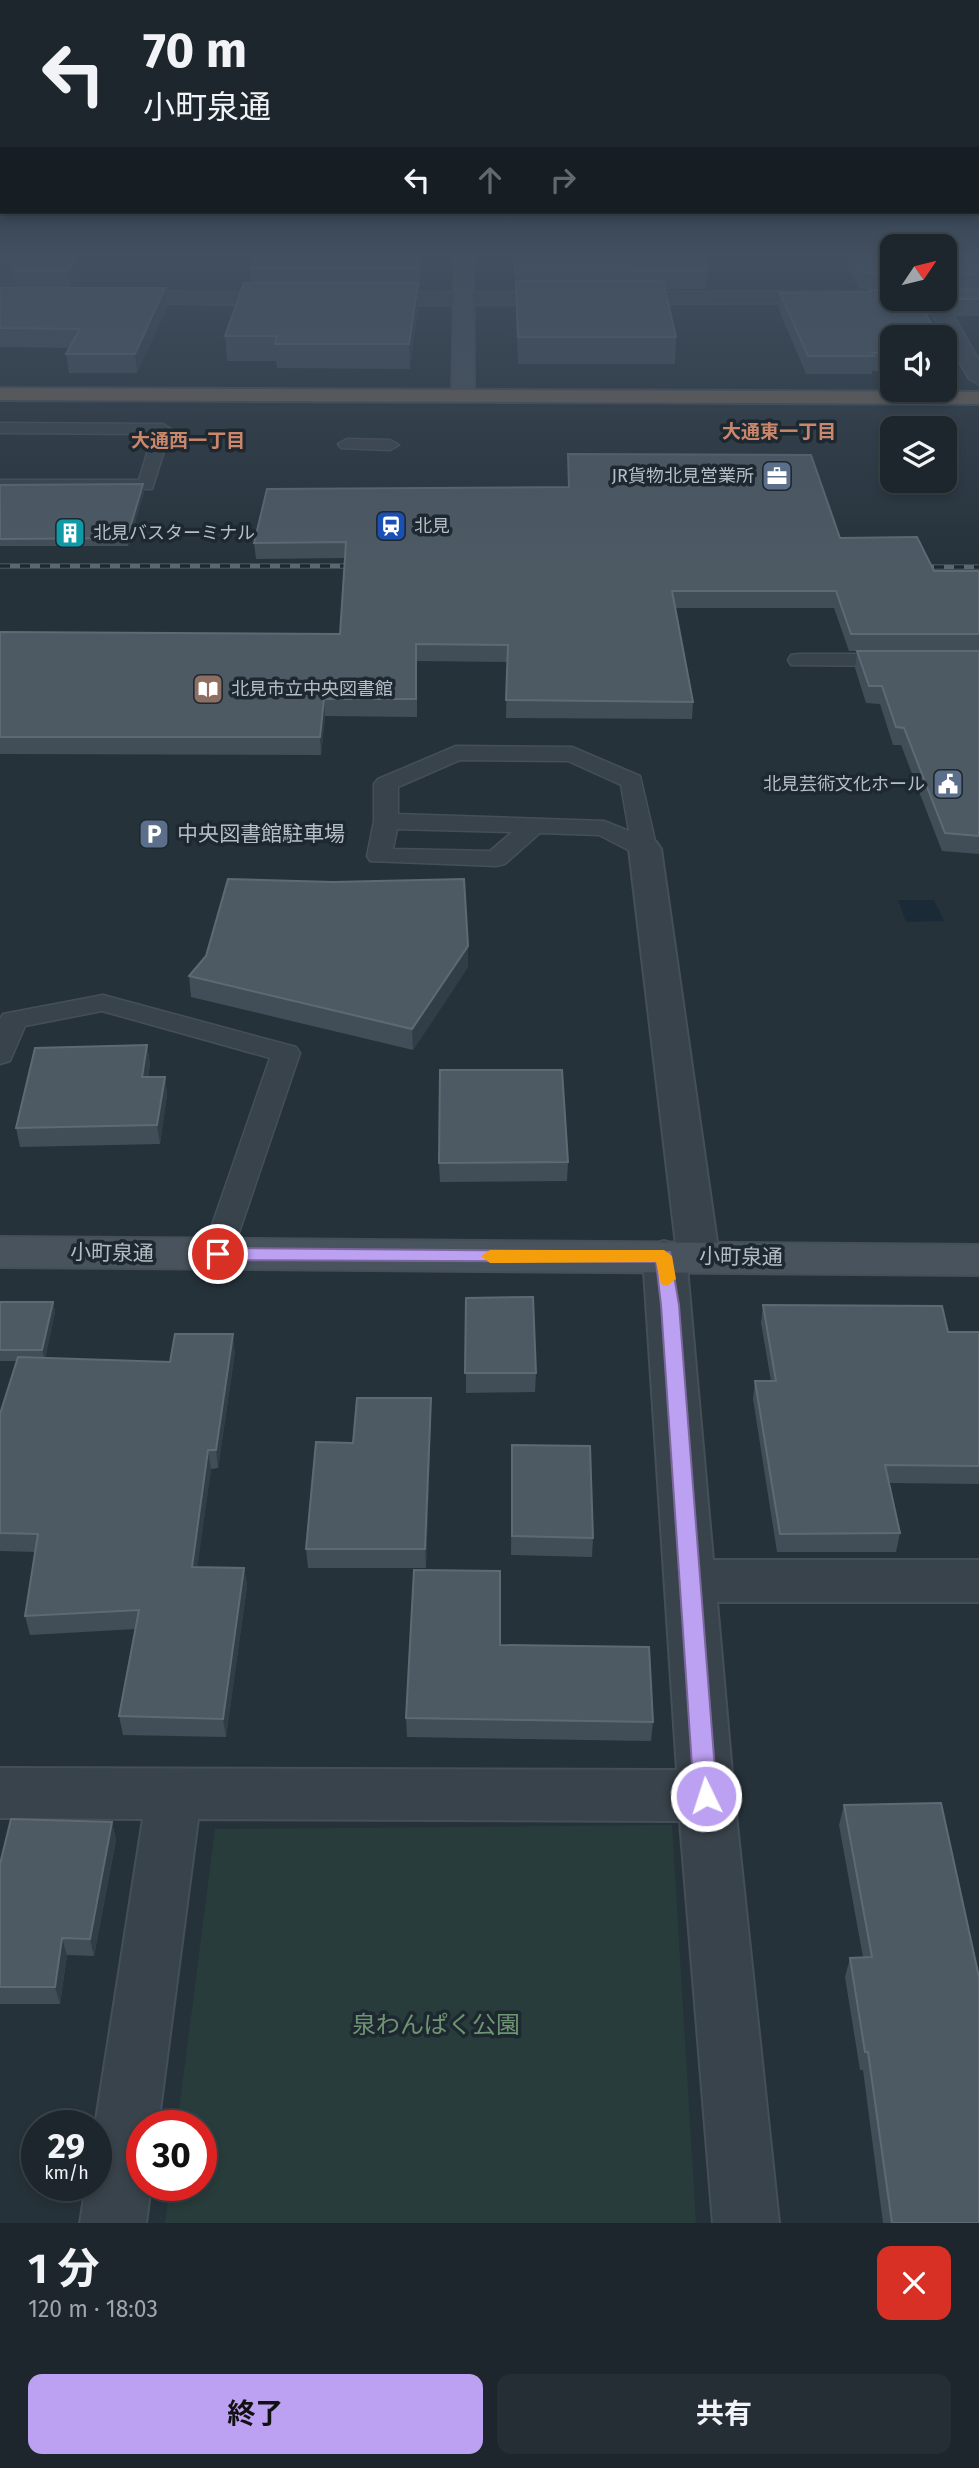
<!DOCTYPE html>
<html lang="ja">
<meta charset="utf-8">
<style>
:root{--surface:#1c262c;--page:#252e34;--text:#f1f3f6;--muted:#a0a5a9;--line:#3a4348;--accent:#bca0f2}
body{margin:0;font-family:"Fira Sans","Noto Sans JP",sans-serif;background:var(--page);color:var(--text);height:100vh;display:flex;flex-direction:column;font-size:26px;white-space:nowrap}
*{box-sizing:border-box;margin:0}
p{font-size:23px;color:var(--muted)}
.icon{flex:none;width:38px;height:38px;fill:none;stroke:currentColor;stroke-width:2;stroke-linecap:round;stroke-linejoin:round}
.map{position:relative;height:2223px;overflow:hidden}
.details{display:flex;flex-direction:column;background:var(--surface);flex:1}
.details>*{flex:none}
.top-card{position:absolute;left:0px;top:0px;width:980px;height:214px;box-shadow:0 4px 10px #0003,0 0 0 2px var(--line);background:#1c262c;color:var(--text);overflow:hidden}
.needle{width:46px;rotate:55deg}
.buttons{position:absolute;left:880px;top:234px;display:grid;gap:14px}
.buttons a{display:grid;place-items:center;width:77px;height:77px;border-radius:14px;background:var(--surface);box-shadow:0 4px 10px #0003,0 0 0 2px var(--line);font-size:35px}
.speed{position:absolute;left:21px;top:2110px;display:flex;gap:14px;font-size:35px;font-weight:700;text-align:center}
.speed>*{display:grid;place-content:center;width:91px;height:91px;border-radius:50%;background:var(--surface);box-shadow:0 4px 10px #0003,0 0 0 2px var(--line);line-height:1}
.speed small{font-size:18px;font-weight:400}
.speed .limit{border:10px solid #d22;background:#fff;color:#111}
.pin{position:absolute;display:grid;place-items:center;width:60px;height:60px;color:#fff;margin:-30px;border:4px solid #fff;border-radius:50%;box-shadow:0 2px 7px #0007}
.me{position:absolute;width:77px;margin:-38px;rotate:356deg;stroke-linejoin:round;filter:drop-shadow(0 0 5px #0008)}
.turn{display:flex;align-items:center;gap:24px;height:147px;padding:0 28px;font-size:32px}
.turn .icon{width:91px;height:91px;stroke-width:2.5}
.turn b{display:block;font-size:49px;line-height:60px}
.lanes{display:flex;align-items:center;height:66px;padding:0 28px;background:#0003;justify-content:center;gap:35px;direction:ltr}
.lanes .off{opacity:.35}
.round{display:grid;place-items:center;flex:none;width:74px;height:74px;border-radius:14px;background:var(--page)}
.head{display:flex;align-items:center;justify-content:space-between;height:119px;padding:0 28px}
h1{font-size:42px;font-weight:700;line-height:52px}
.action{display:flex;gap:14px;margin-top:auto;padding:14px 28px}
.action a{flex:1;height:80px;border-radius:14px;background:var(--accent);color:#111;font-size:28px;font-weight:700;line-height:80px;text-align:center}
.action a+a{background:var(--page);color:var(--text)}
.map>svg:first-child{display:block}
.green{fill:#283c3b}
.water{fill:#1a2a37}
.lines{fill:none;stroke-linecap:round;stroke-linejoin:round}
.lane-casing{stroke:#454f57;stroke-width:3}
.street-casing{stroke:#454f57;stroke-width:4}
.secondary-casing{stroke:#454f57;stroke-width:4}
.highway-casing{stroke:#444e56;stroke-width:4}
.lane{fill:#39434b;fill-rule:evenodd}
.street{fill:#39434b;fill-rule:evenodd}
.secondary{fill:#48535d;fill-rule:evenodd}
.highway{fill:#706357;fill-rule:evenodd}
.rail-casing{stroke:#5c6871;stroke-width:5}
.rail{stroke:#1e2830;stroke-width:3.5;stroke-dasharray:10;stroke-linecap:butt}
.wall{fill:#414e58}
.shaded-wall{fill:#313e47}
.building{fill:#4d5a64;stroke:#5e6a73;stroke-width:2}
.route{fill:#bca0f2;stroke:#7a689d;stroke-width:2}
.slow{fill:#f59e0b}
.labels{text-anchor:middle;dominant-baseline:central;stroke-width:7;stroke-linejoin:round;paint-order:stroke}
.far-poi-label{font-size:18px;fill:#b5bec6;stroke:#1e2830;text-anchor:start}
.far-neighbourhood-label{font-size:19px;font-weight:bold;fill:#ca876c;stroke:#1e2830}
.poi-label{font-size:21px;fill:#b5bec6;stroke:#1e2830;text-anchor:start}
.street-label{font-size:21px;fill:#b5bec6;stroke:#1e2830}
.near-park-label{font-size:24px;fill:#6e9571;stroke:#1e2830}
</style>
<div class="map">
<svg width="979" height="2223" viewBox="0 0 979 2223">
<rect width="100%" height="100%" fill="#26323a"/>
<path class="green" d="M672,1825l24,398h-531l5,-37h31v-60h-24l38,-297z"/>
<path class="water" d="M898,900h36l10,21 -38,1z"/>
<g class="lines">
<g class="lane-casing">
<g id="lane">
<path d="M0,423l163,1 8,5 -19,60 -152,1v-10h139l14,-46 -153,-1z"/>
<path d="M347,439l43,1 9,5 -9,5 -49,-2 -3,-4z"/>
<path d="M799,654h96l11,6 -11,6 -104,-1 -3,-5 3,-5z"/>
<path d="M456,746l116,1 68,29 17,73 -3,5h-18l-37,-19 -59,-2 -35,31 -9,2 -126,-5 -3,-5 7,-35v-37l4,-5zM460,760l108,1 53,24 8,46 -25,-10 -206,-7v-27zM397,829l115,3 -22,19 -97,-2z"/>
<path d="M103,995l193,52 4,6 -71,209 -11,3 -11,-3 -5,-8 68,-196 -168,-47 -77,15 -15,35 -10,3v-45l3,-5z"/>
</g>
</g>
<g class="street-casing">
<g id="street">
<path d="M18,253h18l-29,46 -7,2v-20z"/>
<path d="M114,292l178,1 9,6 -9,6 -185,-3 -2,-4z"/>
<path d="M892,292v7h8l-1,3 -533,3 -9,-6 9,-6z"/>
<path d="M924,299h19l36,62v23l-10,-6z"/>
<path d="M645,839l11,3 5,7 58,407 -6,10 -15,5 -11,-4 26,293h266v42h-262l17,194 45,427h-66l-33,-402 -482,-2 -40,307h-16v60h9l-5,37h-66l6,-37h10l-1,-60 48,-307 -143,-1v-50l677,2 -34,-514 6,-10 15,-5 12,4 -47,-396 5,-7z"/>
</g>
</g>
<g class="secondary-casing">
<g id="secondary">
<path d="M455,253h18l1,143 -11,6 -11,-6z"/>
<path d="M0,1237l979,8v30l-979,-8z"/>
</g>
</g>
<g class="highway-casing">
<path id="highway" d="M0,388l979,4v12l-979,-4z"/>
</g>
<use href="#lane" class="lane"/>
<use href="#street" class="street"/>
<use href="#secondary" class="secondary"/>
<use href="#highway" class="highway"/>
<g class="rail-casing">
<g id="rail">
<path d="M0,566h364"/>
<path d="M914,567h65"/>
</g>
</g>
<use href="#rail" class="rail"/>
</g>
<g class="wall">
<path d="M24,253h66l-19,35h94l2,19 -30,66h-68l-3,-19 4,-6 -70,-1v-59h16l-3,-17z"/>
<path d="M255,253h168l-3,36h-2v18l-8,62 -133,-1 -1,-7h-49l-2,-25 26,-53 -1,-14z"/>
<path d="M514,253l194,18 -2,18h-42l12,48 -1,27h-157z"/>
<path d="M847,253h45v46h41l-3,16h-4l-34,23v33h-20v3h-66l-27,-64 1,-17 90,-1v-2h22l-33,-1 -13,-26z"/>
<path d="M945,253h34v63h-24l-5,-9 2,-17 -7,-1z"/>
<path d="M945,347l3,5 -3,18z"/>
<path d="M568,454l272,84 94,33h45v283l-37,-3 -41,-106h-8l-13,-41 -14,-1 -11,-35 2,-17h28h-36l-15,-43h-159l18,94 -1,17 -186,-1 1,-56 -90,-1v56l-92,-1 -4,39 -321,-1v-122l340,2 5,-76 -89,1 -2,-16 314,-56z"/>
<path d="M0,485l144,7 -16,54h-128z"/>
<path d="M333,882l135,85 -55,83 -222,-53 -2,-21z"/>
<path d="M147,1045l3,19 -2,13h17l2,18 -7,49 -140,3 -4,-19z"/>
<path d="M568,1162l-1,19 -127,1 -1,-19z"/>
<path d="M466,1298l70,75 -1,19 -69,1z"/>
<path d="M0,1302h53l2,10 -10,46 125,4 65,-10 -17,116 -7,1 -14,98 47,1 3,18 -21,151 -103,-2 -4,-19 17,-87 -106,6 -5,-19 10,-64 -35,-1v-137l17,-53h-17z"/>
<path d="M763,1305l185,27h31v152l-90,-1 11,50 -4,19h-119l-24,-153 2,-18h16l-10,-58z"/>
<path d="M431,1417l-5,151h-118l-2,-19z"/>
<path d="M512,1445l81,93 -1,19 -81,-2z"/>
<path d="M500,1645l153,77 -2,19 -244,-4 -1,-19z"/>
<path d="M844,1805l135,418h-96l-20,-153h-3l-15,-93 5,-19 13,-1 -24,-132z"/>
<path d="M112,1822l4,18 -22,116 -27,-1 -7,49h-60v-140z"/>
</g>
<g class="shaded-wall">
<path d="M1,253h15l-16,23v-22z"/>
<path d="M78,253h12l-19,36 -3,-18z"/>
<path d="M420,253h3l-3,36 -1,-20z"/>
<path d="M418,283v24l-8,62 -1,-25z"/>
<path d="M165,288l2,19 -30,66 -2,-19z"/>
<path d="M143,484l1,8 -16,54 -1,-8z"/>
<path d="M324,699l1,17 -4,39 -1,-18z"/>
<path d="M468,946v21l-55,83 -1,-21z"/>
<path d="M147,1045l3,19 -5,32 -3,-19z"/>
<path d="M165,1077l2,18 -7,49 -3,-19z"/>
<path d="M53,1302l2,10 -10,49 -3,-11z"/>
<path d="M233,1334l2,18 -17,116 -2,-18z"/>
<path d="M431,1398v19l-5,151 -1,-19z"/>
<path d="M208,1450l3,19 -16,116 -3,-18z"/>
<path d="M244,1568l3,18 -21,151 -3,-18z"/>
<path d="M112,1822l4,18 -22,116 -4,-17z"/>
<path d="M62,1938l5,17 -7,49 -5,-17z"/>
</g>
<g class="building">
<path d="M24,253h54l-10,18h-55z"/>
<path d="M255,253h165l-1,16h-169z"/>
<path d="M514,253h188l6,18 -193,1z"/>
<path d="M851,253h41v20h-31z"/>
<path d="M945,253h34v22l-32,-2 -2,6z"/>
<path d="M516,281h147l13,56h-158z"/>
<path d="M244,283h174l-9,61h-134l2,-8h-52z"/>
<path d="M0,288h165l-30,66h-69l14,-25 -80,-1z"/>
<path d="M979,289v10h-21l-6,-9z"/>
<path d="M870,290h22v9h25l23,39h-48v15h-20l2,3h-66l-28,-63 91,-1z"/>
<path d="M568,454l243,1 29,83 77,-1 17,34h45v63h-128l-15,-43h-164l21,111 -187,-2 2,-55 -92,-1v55h-92l-4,38h-320v-105l340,2 6,-92 -92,1 13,-54 302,-2z"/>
<path d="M143,484l-16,54 -127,1v-54z"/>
<path d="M857,651h122v185l-34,-3 -41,-105 -8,-1 -14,-41h-13z"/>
<path d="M228,879l105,3 131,-3 4,67 -56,83 -223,-53 17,-20z"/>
<path d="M147,1045l-5,32h23l-8,48 -141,3 19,-80z"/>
<path d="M440,1070h122l6,92 -129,1z"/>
<path d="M533,1297l3,76h-71l1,-75z"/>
<path d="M0,1302h53l-11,48h-42z"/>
<path d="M763,1305l179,1 6,26h31v134l-94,-1 15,68 -120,1 -25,-153h21z"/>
<path d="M175,1334h58l-17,116h-8l-16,117 52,1 -21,151 -104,-3 20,-106 -114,6 13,-82 -38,-1v-119l18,-57 152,5z"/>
<path d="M357,1398h74l-6,151h-119l10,-107 37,1z"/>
<path d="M512,1445l78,1 3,92 -81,-2z"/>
<path d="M414,1570l86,1v74l149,2 4,75 -247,-4z"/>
<path d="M941,1803l38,174v246h-87l-24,-171h-3l-15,-94 22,-1 -28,-152z"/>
<path d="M11,1819l101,3 -22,117 -28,-1 -7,49h-55v-123z"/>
</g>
<linearGradient id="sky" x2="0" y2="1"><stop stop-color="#151c20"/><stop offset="0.45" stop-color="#414f60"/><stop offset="1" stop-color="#414f60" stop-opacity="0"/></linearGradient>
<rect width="979" height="565" fill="url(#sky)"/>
<path class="route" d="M218,1248l452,4 9,53 38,491 -3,7 -8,3 -8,-3 -4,-7 -33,-491 -5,-43 -438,-2 -8,-6z"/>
<path class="slow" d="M490,1250h174l8,6 4,23 -9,7 -6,-2 -5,-22 -166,1 -9,-7z"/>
<defs>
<g id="office-square" transform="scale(1.575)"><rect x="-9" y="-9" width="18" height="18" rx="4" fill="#5c6f8a" stroke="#1e2830"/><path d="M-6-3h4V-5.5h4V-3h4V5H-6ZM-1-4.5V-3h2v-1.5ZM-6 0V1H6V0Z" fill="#fff"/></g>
<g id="station-square" transform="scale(1.575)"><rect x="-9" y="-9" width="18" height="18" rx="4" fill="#1a4fb4" stroke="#1e2830"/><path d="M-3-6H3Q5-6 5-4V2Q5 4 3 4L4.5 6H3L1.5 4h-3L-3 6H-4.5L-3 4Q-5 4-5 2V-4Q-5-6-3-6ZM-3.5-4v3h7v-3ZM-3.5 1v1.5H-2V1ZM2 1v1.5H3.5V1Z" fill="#fff"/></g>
<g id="building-square" transform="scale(1.575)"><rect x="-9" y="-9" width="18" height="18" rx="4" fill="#0f9aa8" stroke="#1e2830"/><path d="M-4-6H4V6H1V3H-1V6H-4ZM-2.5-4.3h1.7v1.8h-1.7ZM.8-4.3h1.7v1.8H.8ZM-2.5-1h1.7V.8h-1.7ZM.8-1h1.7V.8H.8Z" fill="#fff"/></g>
<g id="library-square" transform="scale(1.575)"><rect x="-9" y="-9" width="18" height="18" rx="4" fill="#8d6e63" stroke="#1e2830"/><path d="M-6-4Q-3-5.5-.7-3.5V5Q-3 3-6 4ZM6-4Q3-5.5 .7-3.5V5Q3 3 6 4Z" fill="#fff"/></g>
<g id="civic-square" transform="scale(1.575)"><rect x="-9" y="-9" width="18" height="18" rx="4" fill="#5c6f8a" stroke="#1e2830"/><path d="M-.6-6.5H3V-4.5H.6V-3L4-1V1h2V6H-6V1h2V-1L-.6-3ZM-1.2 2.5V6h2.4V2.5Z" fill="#fff"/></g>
<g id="parking-square" transform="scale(1.575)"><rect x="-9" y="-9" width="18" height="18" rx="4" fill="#5c6f8a" stroke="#1e2830"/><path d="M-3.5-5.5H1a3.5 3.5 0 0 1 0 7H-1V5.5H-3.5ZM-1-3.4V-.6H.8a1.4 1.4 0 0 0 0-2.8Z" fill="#fff"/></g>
</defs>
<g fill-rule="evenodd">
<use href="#office-square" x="777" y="476"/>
<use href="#station-square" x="391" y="526"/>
<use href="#building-square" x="70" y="533"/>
<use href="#library-square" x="208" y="689"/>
<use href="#civic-square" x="948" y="784"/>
<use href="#parking-square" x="154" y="834"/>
</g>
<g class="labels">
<g class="far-poi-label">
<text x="754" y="476" text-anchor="end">JR貨物北見営業所</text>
<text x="414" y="526">北見</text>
<text x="93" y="533">北見バスターミナル</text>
<text x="231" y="689">北見市立中央図書館</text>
<text x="925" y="784" text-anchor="end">北見芸術文化ホール</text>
</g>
<g class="far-neighbourhood-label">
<text x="779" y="431">大通東一丁目</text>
<text x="188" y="440">大通西一丁目</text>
</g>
<g class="poi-label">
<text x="177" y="834">中央図書館駐車場</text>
</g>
<g class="street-label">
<text transform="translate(112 1253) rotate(1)">小町泉通</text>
<text transform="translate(741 1257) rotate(1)">小町泉通</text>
</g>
<g class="near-park-label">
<text x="436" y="2025">泉わんぱく公園</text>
</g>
</g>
</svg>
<div class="buttons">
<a><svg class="needle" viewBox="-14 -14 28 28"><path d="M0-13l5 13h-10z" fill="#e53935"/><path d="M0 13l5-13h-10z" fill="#a0a5a9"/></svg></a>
<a><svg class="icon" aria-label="sound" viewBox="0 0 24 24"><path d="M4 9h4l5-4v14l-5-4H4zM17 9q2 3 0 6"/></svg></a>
<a><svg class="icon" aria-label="layers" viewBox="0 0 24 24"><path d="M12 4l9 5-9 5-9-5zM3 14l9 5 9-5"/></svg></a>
</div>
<div class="speed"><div>29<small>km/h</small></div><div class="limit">30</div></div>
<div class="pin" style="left:218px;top:1254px;background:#d93025"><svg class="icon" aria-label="arrive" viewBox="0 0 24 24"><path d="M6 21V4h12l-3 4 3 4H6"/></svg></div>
<svg class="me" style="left:706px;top:1796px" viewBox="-20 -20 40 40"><circle r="17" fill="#bca0f2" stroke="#fff" stroke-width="3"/><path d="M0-11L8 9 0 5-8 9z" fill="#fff"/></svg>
<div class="top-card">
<div class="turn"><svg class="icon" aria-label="left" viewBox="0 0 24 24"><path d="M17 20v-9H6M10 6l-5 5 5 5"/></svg><div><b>70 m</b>小町泉通</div></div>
<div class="lanes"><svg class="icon" aria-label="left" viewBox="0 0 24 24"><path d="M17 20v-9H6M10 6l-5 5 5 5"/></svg><svg class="icon off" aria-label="ahead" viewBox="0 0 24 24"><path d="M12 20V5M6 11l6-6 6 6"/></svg><svg class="icon off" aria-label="right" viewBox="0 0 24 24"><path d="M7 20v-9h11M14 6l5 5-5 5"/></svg></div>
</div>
</div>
<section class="details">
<div class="head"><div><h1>1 分</h1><p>120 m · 18:03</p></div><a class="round" style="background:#d93025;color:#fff"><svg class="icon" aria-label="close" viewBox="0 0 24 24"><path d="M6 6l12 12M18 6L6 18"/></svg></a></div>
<div class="action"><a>終了</a><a>共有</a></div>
</section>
